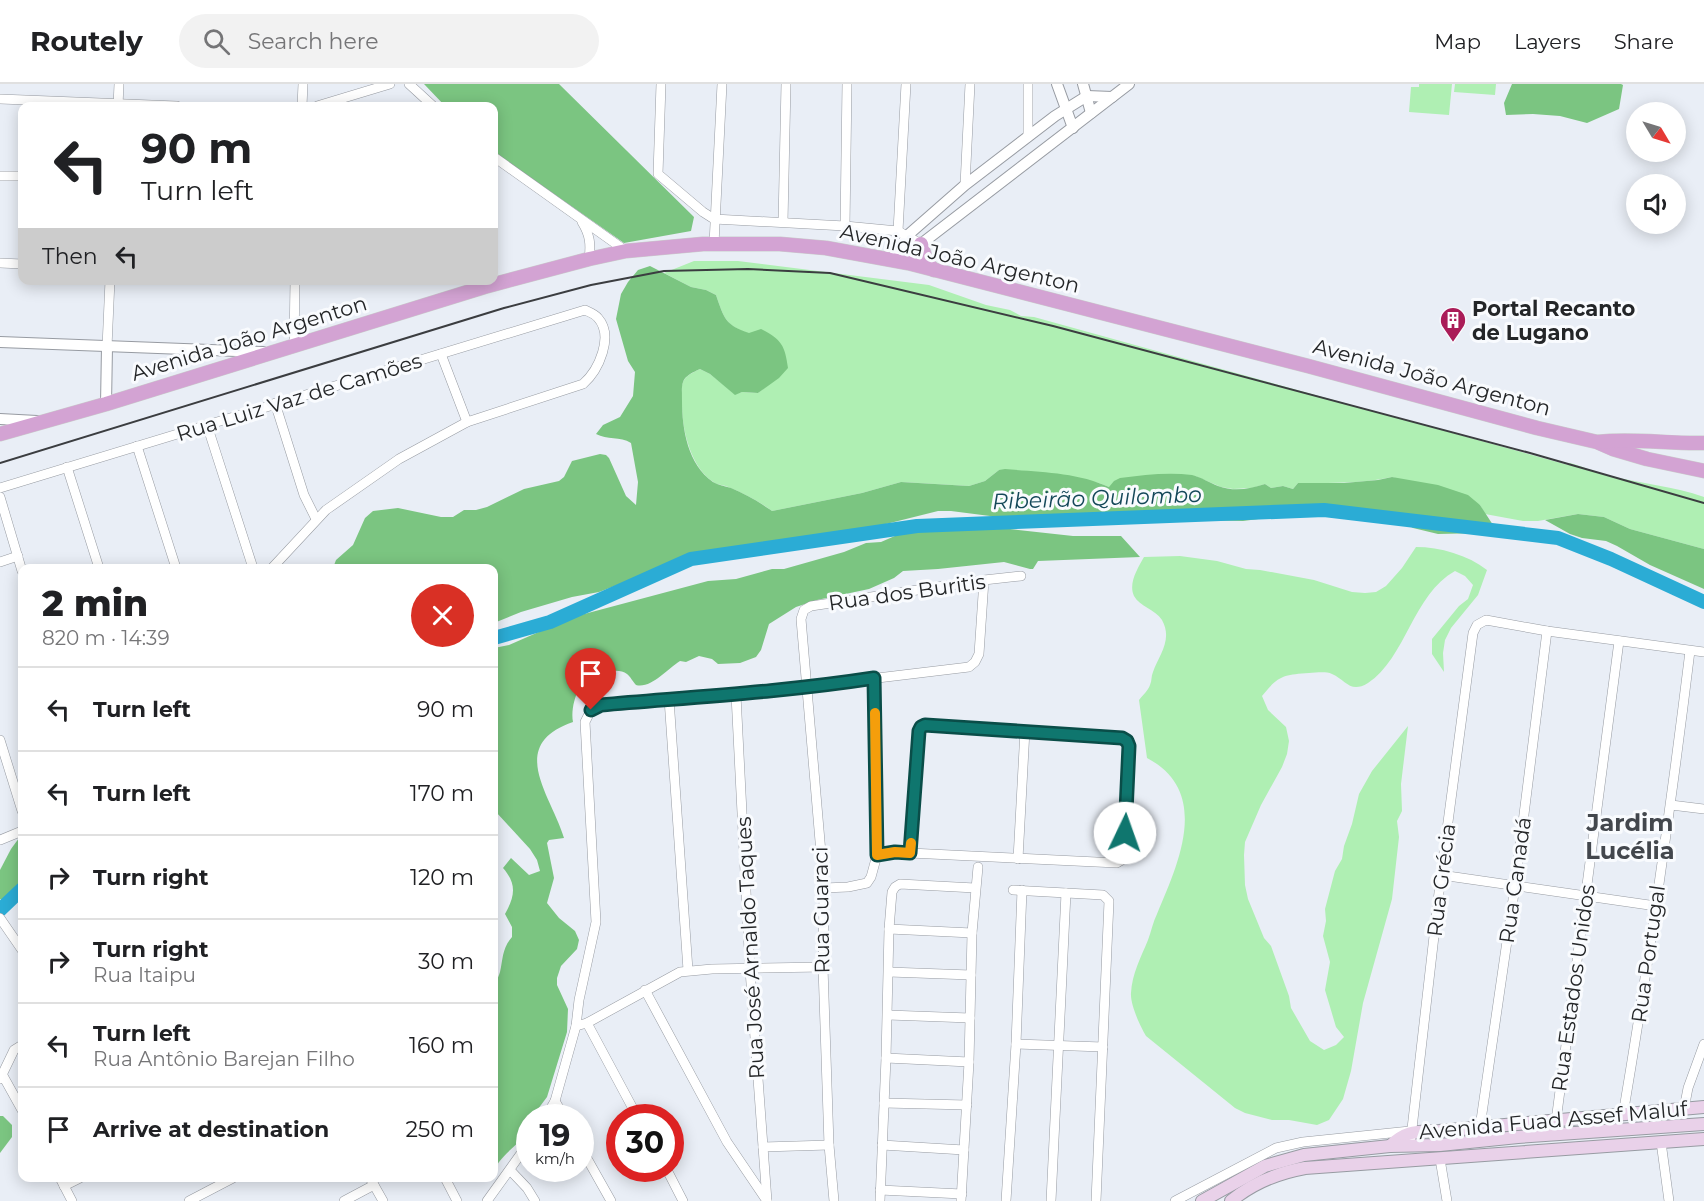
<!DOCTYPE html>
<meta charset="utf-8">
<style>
:root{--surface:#fff;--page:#f2f2f2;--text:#202124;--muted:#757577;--line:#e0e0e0}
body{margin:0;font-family:Montserrat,sans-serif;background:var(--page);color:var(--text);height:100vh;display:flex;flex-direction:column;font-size:22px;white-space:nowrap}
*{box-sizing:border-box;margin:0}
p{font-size:20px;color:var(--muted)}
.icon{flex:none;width:33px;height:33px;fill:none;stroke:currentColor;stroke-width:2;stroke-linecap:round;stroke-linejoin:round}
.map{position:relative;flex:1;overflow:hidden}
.side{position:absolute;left:18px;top:480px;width:480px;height:618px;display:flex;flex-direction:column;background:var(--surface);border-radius:12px;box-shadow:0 3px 15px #0003}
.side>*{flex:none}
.banner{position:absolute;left:18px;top:18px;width:480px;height:183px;border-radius:12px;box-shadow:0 3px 15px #0003;background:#fff;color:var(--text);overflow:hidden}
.needle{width:39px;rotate:128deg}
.buttons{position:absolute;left:1626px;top:18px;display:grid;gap:12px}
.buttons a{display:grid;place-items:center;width:60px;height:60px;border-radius:50%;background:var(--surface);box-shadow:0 3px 15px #0003;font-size:30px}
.speed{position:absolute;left:516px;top:1020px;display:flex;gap:12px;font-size:30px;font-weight:700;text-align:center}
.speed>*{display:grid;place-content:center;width:78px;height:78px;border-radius:50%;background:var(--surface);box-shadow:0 3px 15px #0003;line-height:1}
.speed small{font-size:15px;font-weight:400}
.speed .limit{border:9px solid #d22;background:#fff;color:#111}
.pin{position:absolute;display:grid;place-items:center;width:51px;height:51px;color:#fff;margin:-62px -26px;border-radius:50% 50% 50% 0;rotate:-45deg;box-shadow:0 0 6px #0007}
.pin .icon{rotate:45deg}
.me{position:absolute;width:66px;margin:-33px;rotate:3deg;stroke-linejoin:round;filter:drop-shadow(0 0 4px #0008)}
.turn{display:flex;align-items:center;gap:21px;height:126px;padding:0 24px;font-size:27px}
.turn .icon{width:78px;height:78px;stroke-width:2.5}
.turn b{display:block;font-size:42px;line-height:51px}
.then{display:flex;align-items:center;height:57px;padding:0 24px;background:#0003;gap:12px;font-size:22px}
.round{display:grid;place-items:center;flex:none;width:63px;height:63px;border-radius:32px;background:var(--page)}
.summary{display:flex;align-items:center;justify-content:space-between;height:102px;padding:0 24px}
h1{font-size:36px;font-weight:800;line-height:45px}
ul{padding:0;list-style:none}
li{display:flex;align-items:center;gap:18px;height:84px;padding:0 24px;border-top:2px solid var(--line)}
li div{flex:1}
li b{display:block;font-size:22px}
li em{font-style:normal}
header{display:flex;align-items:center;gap:36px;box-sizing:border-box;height:84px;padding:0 30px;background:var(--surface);border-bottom:2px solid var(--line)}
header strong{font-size:28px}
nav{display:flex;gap:33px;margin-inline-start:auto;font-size:21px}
.search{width:420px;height:54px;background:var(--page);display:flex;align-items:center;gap:15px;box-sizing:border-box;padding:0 21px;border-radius:33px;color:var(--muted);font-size:22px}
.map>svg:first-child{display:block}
.green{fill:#afefb3}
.forest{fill:#7bc581}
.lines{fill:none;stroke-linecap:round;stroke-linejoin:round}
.river{stroke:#2bacd5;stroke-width:14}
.minor-casing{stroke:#979ba2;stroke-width:10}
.tertiary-casing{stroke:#979ba2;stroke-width:12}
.secondary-casing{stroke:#979ba2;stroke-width:14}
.primary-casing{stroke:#cacbcb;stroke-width:15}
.minor{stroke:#fff;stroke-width:9}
.tertiary{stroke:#fff;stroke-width:10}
.secondary{stroke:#e9d1e9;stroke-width:12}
.primary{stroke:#d3a3d3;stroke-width:14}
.rail{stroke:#3b3d40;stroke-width:2}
.route-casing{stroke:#0a4d48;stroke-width:15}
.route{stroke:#0f766e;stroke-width:10}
.slow{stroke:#f59e0b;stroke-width:10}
.labels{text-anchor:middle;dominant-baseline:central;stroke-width:6;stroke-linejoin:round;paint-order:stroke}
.street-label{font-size:21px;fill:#242628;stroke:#f9fbfe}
.poi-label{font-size:21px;font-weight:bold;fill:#242628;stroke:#f9fbfe;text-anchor:start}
.water-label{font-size:22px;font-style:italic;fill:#144859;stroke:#f9fbfe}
.quarter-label{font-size:24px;font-weight:bold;fill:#43474d;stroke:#f9fbfe}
</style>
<header>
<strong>Routely</strong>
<div class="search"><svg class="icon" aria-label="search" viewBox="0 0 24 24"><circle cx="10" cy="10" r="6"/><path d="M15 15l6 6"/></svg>Search here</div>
<nav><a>Map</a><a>Layers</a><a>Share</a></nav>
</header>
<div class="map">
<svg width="1704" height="1117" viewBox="0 0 1704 1117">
<rect width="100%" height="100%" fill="#e9eef6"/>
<g class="green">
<path d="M1419,0h33l-3,31 -40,-3 2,-25h8z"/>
<path d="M1455,0h41l-1,11 -41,-3z"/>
<path d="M694,177h44l191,24 57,20 24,5 11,6 13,1 534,148 2,-2c14,4 27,10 41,13 31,8 63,10 93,21v52l-74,-20 -26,-12 -26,-3 -40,7h-15l-38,-7 -5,-9 -88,-28c-31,7 -63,6 -94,6l-5,6 -10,-3 -12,2 -6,-4 -13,4 -19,1 -12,-2 -26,-11 -86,11 -10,-4 -100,-13 -14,11 -16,5 -68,-4 -39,11 -90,18c-13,-10 -29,-18 -44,-24 -4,-2 -10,-2 -13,-4 -24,-14 -33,-53 -33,-78 0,-21 -4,-26 18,-36l10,5 25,20 7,-2 16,1 9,-7 -18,-52c-24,-9 -25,-16 -33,-39l-10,-5 -15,-3 -27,-14z"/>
<path d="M1416,463c24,0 52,8 71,23l-9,25 -27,33 -6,12 -2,13 1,19 -12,-18v-15l27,-33 9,-7 5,-14 -8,-9 -10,-5c-42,23 -49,87 -87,112 -18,11 -22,-3 -36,-9 -7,-3 -16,-1 -23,-1 -26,2 -30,2 -47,23l6,14 18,17 3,14 -2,13 -5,13 -21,38 -16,37 -1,13 1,30 3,14 16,39 7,8 18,50 2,12 19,33 14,9 12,-5 8,-8 -8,-10 -11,-37 5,-28 -7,-26 3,-15 -1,-12 10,-38 7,-12 2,-13 8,-22 7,-30 13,-23 36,-45 -7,58 1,27 -5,10 2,16 -7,62 -29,104 -12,68 -8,28 -14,21 -12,5 -28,-5h-17l-27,-7 -10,-5 -89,-72c-6,-10 -16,-32 -15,-43 1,-19 10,-36 17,-53 3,-8 5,-18 9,-26 21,-50 55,-122 -10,-156l-8,-58c3,-4 9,-9 11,-15 2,-4 1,-9 3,-13 6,-17 20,-32 9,-52 -7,-11 -22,-13 -28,-24 -6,-13 4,-28 10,-39l36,-1 37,5 29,8 14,1 54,10 38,12 13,1 11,-1 10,-6 16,-18z"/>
</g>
<g class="forest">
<path d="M424,0h135l135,133 -3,14 -67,12 -130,-91v-46h-49z"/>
<path d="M1512,0h109l2,1 -4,24 -32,14 -27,-7 -27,-2 -27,1 -2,-12z"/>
<path d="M650,182l41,21 15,3 10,5c8,23 9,30 33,38l12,-4c20,10 24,16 27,39l-9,10 -21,15 -16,-1 -7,3 -25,-21 -10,-5c-20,9 -18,12 -18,32 0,28 6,64 31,81 5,3 12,4 18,6 14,6 29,14 41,23l90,-18 39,-11 68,4 16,-5 14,-11 6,-1c34,3 72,3 104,18l5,-6 6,-3c24,-3 48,-6 72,-3 9,2 18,8 26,11 16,6 32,3 47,-2l6,4 12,-2 10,3 5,-6h46l34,-3 14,-3 46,8 30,10 12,10 13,20 -4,6 -6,2 -45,1 -25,-6 -17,-10 -26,-4 -64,-1 -63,8 -60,-1 -70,3 -19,-3 -104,-4 -39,-5h-13l-56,14 -11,6 -37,5 -78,17 -24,1 -60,10 -73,28 -27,5 -51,15 -27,11v-55h-161l3,-8 17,-15 12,-27 8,-7 25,-3 43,9h12l11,-7h12l11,-3 37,-18 35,-8 5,-4 8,-16 28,-7 6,1 3,3 17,38 10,9 2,-23 -7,-39c-11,-7 -24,-3 -35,-9l7,-9 17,-8 13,-21 2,-24 -7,-11 -12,-42 5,-25 7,-12 10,-12z"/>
<path d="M1578,430l26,3 26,12 74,20v40l-54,-24 -33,-19 -11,-5 -24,-3 -12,-4 -25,-14z"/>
<path d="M942,439l57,2 11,4 63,7h48l19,21 -102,4 -5,8h-3l-26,-7 -66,7 -35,2 -9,7 -25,11 -52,11 -21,7 -27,17 -8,26 -5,7 -16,6 -22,1 -6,-5 -13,-3 -13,6 -6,-1c-13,8 -29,28 -44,24 -3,-3 -6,-9 -9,-11 -12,-9 -41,3 -48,15 -5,9 -8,23 -6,33 -67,23 -22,73 -9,116l-15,2 -2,3 7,35 -7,25 12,15 16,13 4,9 -2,9 -16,17 -4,12v7l11,24 -1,23 -20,65 -15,20 -2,1c-1,21 -20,29 -31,44 -3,4 -3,10 -5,14v-185c0,-7 4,-12 6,-19 3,-13 2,-24 12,-35v-10l-7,-13c10,-18 12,-30 -2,-46l8,-10 18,17 11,-4 -3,-11 -7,-11 -34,-37 -2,-13v-69l3,-13 -3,-9v-60l15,-3 64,-28 135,-36 28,-2 36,-10h12l60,-17 22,-9 15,-1 30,-13z"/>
<path d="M22,750v47l-20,19 -2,-1v-29l11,-21z"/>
<path d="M0,1032h3l9,9v12l-12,16z"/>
</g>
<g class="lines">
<g class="river">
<path d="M494,554l56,-16 141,-63 226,-33 407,-16 234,28 53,21 93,43"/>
<path d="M0,826l22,-21"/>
</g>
<g class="minor-casing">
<g id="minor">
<path d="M409,0l24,22"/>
<path d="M661,0l-3,90 45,38 11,7 131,7 53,5 23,13"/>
<path d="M0,15l177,7"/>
<path d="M118,22l1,-22"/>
<path d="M302,22l1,-22"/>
<path d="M317,22l73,-22"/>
<path d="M1028,53v-53"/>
<path d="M494,73l132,94"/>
<path d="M0,92h22"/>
<path d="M965,101l5,-101"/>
<path d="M582,138c8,13 9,22 7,37"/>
<path d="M783,138l3,-138"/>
<path d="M845,142l2,-142"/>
<path d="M898,147l8,-147"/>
<path d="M714,160l8,-160"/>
<path d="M0,179l22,1"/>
<path d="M294,261l1,-65"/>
<path d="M107,263l3,-67"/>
<path d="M441,270l26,68"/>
<path d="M275,319l29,92 12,24"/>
<path d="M207,341l46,143"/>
<path d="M137,362l39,122"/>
<path d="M67,383l32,101"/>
<path d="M0,404l585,-178c4,2 10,4 13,8 16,18 1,52 -15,66l-116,38 -68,37 -73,51 -54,58"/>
<path d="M0,413l22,74"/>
<path d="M0,478l18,-6"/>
<path d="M736,611l14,275 17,231"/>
<path d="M669,615l19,271"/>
<path d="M0,656l22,71"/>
<path d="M1671,721l33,4"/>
<path d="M0,756l22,-9"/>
<path d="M877,771l18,-3 15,1 207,10 5,-3 2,-5 5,-109 -2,-5 -6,-3 -196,-13 -4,2 -11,126"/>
<path d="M1018,775l7,-129"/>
<path d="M1441,791l215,31"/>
<path d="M824,804l24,-1 19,-4 4,-6 6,-22 -3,-177"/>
<path d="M1013,806l90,5 6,6 -13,300"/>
<path d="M0,834l22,32"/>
<path d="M889,845l83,4"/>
<path d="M889,888l82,3"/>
<path d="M645,906l82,152 40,59"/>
<path d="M888,931l82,3"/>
<path d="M587,939l51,95"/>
<path d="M576,942l11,-3 93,-51 32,-3 111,-2"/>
<path d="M1016,960l87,3"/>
<path d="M886,974l83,4"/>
<path d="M2,990l20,36"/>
<path d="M0,995l14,-29 8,-5"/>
<path d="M555,1017l10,17"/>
<path d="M884,1019l83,2"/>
<path d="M1684,1025l4,-21 16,-44"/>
<path d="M1623,1031c26,-154 48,-309 67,-464"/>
<path d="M545,1034l10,-17 21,-75 3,-26 17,-78 -11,-200 6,-12 10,-5 135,-10 233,-28 6,-5 4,-8 5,-74"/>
<path d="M1556,1037l63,-480"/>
<path d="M1480,1043l35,-241 32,-255"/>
<path d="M1661,1058l8,59"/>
<path d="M882,1061l82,5"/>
<path d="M580,1062l31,55"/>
<path d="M1410,1062l31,-271 32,-242 4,-8 9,-5 61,11 157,21"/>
<path d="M763,1063l66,-2"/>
<path d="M1440,1075l7,42"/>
<path d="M666,1084l17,33"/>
<path d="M510,1086l17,18 8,13"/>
<path d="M60,1094l12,23"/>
<path d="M370,1094l13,23"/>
<path d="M445,1094l12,23"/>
<path d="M64,1102l16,-8"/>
<path d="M880,1106l82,4"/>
<path d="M189,1117l44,-23"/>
<path d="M344,1117l30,-16"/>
<path d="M487,1117l43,-60"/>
<path d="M834,1117l-5,-56 -6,-178 1,-79 -23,-269 3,-9 7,-4 173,-26 37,-4"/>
<path d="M880,1117l6,-143 3,-129 3,-37 3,-5 5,-3 75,4"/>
<path d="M961,1117l8,-139 3,-129 6,-66"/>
<path d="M1006,1117l10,-157 6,-154"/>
<path d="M1051,1117l15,-308"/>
<path d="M1175,1117l101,-53 27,-6 107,-11"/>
</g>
</g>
<g class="tertiary-casing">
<g id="tertiary">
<path d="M1057,0l16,44"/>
<path d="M1083,0l8,29"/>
<path d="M892,175l16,-24 57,-50 90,-69 32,-20 25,1"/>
<path d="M908,179l13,-19 208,-160"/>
<path d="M0,258l263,10"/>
<path d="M106,320l1,-57"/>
<path d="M0,335l37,2"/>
</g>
</g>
<g class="secondary-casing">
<g id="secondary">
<path d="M1390,1062c17,-16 26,-14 49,-15l265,-24"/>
<path d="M1202,1117l63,-35 39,-11 86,-9 50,-1 78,-8 186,-13"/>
<path d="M1231,1117c22,-18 46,-28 74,-33l399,-29"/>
</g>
</g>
<g class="primary-casing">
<g id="primary">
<path d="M921,160l6,19 7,7"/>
<path d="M0,350l106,-30 378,-117 105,-28 37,-8 77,-7h77l46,4 82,15 400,103 229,62 60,14 16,7 34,10 57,12"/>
<path d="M1598,358c35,-4 71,2 106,1"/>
</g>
</g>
<use href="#minor" class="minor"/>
<use href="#tertiary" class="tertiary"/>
<use href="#secondary" class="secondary"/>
<use href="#primary" class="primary"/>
<path class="rail" d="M0,379l504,-155 87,-23 73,-14 84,-2 82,4 223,53 477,127 174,50"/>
</g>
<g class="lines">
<g class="route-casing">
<path id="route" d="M591,626l10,-5c92,-8 182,-13 273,-27l3,177 18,-3 15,1 9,-122 2,-4 4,-2 197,13 5,3 2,5 -4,87"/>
</g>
<use href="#route" class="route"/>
<path class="slow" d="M875,629l2,142 18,-3 15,1 1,-10"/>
</g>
<defs>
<g id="building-pin" transform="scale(1.35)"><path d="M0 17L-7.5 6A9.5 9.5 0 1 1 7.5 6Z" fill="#aa1c58" stroke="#f9fbfe"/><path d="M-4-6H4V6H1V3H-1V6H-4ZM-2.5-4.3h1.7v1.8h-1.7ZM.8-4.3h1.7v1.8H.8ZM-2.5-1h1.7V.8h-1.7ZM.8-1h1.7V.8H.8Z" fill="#fff"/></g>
</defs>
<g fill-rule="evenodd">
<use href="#building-pin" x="1453" y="236"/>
</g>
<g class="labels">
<g class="street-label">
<text transform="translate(960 174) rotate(13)">Avenida João Argenton</text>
<text transform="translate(249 254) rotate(-17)">Avenida João Argenton</text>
<text transform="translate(1432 293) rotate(15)">Avenida João Argenton</text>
<text transform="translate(299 313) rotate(-17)">Rua Luiz Vaz de Camões</text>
<text transform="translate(907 508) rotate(-8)">Rua dos Buritis</text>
<text transform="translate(1441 796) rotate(-83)">Rua Grécia</text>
<text transform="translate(1515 796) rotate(-82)">Rua Canadá</text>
<text transform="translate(821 826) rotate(-91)">Rua Guaraci</text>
<text transform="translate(750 864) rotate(-93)">Rua José Arnaldo Taques</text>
<text transform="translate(1648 870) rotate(-82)">Rua Portugal</text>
<text transform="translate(1573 904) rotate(-82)">Rua Estados Unidos</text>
<text transform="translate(1553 1036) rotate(-5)">Avenida Fuad Assef Maluf</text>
</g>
<g class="poi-label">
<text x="1472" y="224">Portal Recanto<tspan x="1472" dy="24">de Lugano</tspan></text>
</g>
<g class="water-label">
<text transform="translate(1097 414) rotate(-2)">Ribeirão Quilombo</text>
</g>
<g class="quarter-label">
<text x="1630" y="738">Jardim<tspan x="1630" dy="28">Lucélia</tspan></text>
</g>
</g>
</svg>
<div class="buttons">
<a><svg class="needle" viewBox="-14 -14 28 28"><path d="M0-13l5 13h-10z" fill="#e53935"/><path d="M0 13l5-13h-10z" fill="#757577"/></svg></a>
<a><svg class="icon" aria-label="sound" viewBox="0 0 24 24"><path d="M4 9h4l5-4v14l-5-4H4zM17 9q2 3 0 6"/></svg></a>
</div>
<div class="speed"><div>19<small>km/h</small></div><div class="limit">30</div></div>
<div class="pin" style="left:591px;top:626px;background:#d93025"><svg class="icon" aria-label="arrive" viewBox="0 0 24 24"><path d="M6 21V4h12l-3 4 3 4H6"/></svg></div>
<svg class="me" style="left:1125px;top:749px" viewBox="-20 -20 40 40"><circle r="19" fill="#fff"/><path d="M0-13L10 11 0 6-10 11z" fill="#0f766e"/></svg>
<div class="banner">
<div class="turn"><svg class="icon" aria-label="left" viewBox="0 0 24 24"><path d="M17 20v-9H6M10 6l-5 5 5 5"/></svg><div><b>90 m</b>Turn left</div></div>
<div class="then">Then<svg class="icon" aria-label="left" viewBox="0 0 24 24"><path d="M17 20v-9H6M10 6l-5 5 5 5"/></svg></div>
</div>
<section class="side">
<div class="summary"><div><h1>2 min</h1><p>820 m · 14:39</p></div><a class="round" style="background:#d93025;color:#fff"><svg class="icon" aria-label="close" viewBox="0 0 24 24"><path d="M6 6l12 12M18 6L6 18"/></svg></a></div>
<ul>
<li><svg class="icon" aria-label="left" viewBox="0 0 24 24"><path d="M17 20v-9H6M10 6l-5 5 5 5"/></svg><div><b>Turn left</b></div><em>90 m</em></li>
<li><svg class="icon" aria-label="left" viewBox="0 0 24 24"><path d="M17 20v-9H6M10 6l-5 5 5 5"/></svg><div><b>Turn left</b></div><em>170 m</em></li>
<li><svg class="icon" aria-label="right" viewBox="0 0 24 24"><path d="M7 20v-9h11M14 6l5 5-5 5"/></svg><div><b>Turn right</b></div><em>120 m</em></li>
<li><svg class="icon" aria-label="right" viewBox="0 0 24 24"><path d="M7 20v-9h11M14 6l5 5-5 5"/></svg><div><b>Turn right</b><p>Rua Itaipu</p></div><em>30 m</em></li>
<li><svg class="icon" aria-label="left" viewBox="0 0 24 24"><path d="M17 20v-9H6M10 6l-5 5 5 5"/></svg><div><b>Turn left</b><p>Rua Antônio Barejan Filho</p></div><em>160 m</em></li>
<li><svg class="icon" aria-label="arrive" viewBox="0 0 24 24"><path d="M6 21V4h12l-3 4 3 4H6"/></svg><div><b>Arrive at destination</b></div><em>250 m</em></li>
</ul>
</section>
</div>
